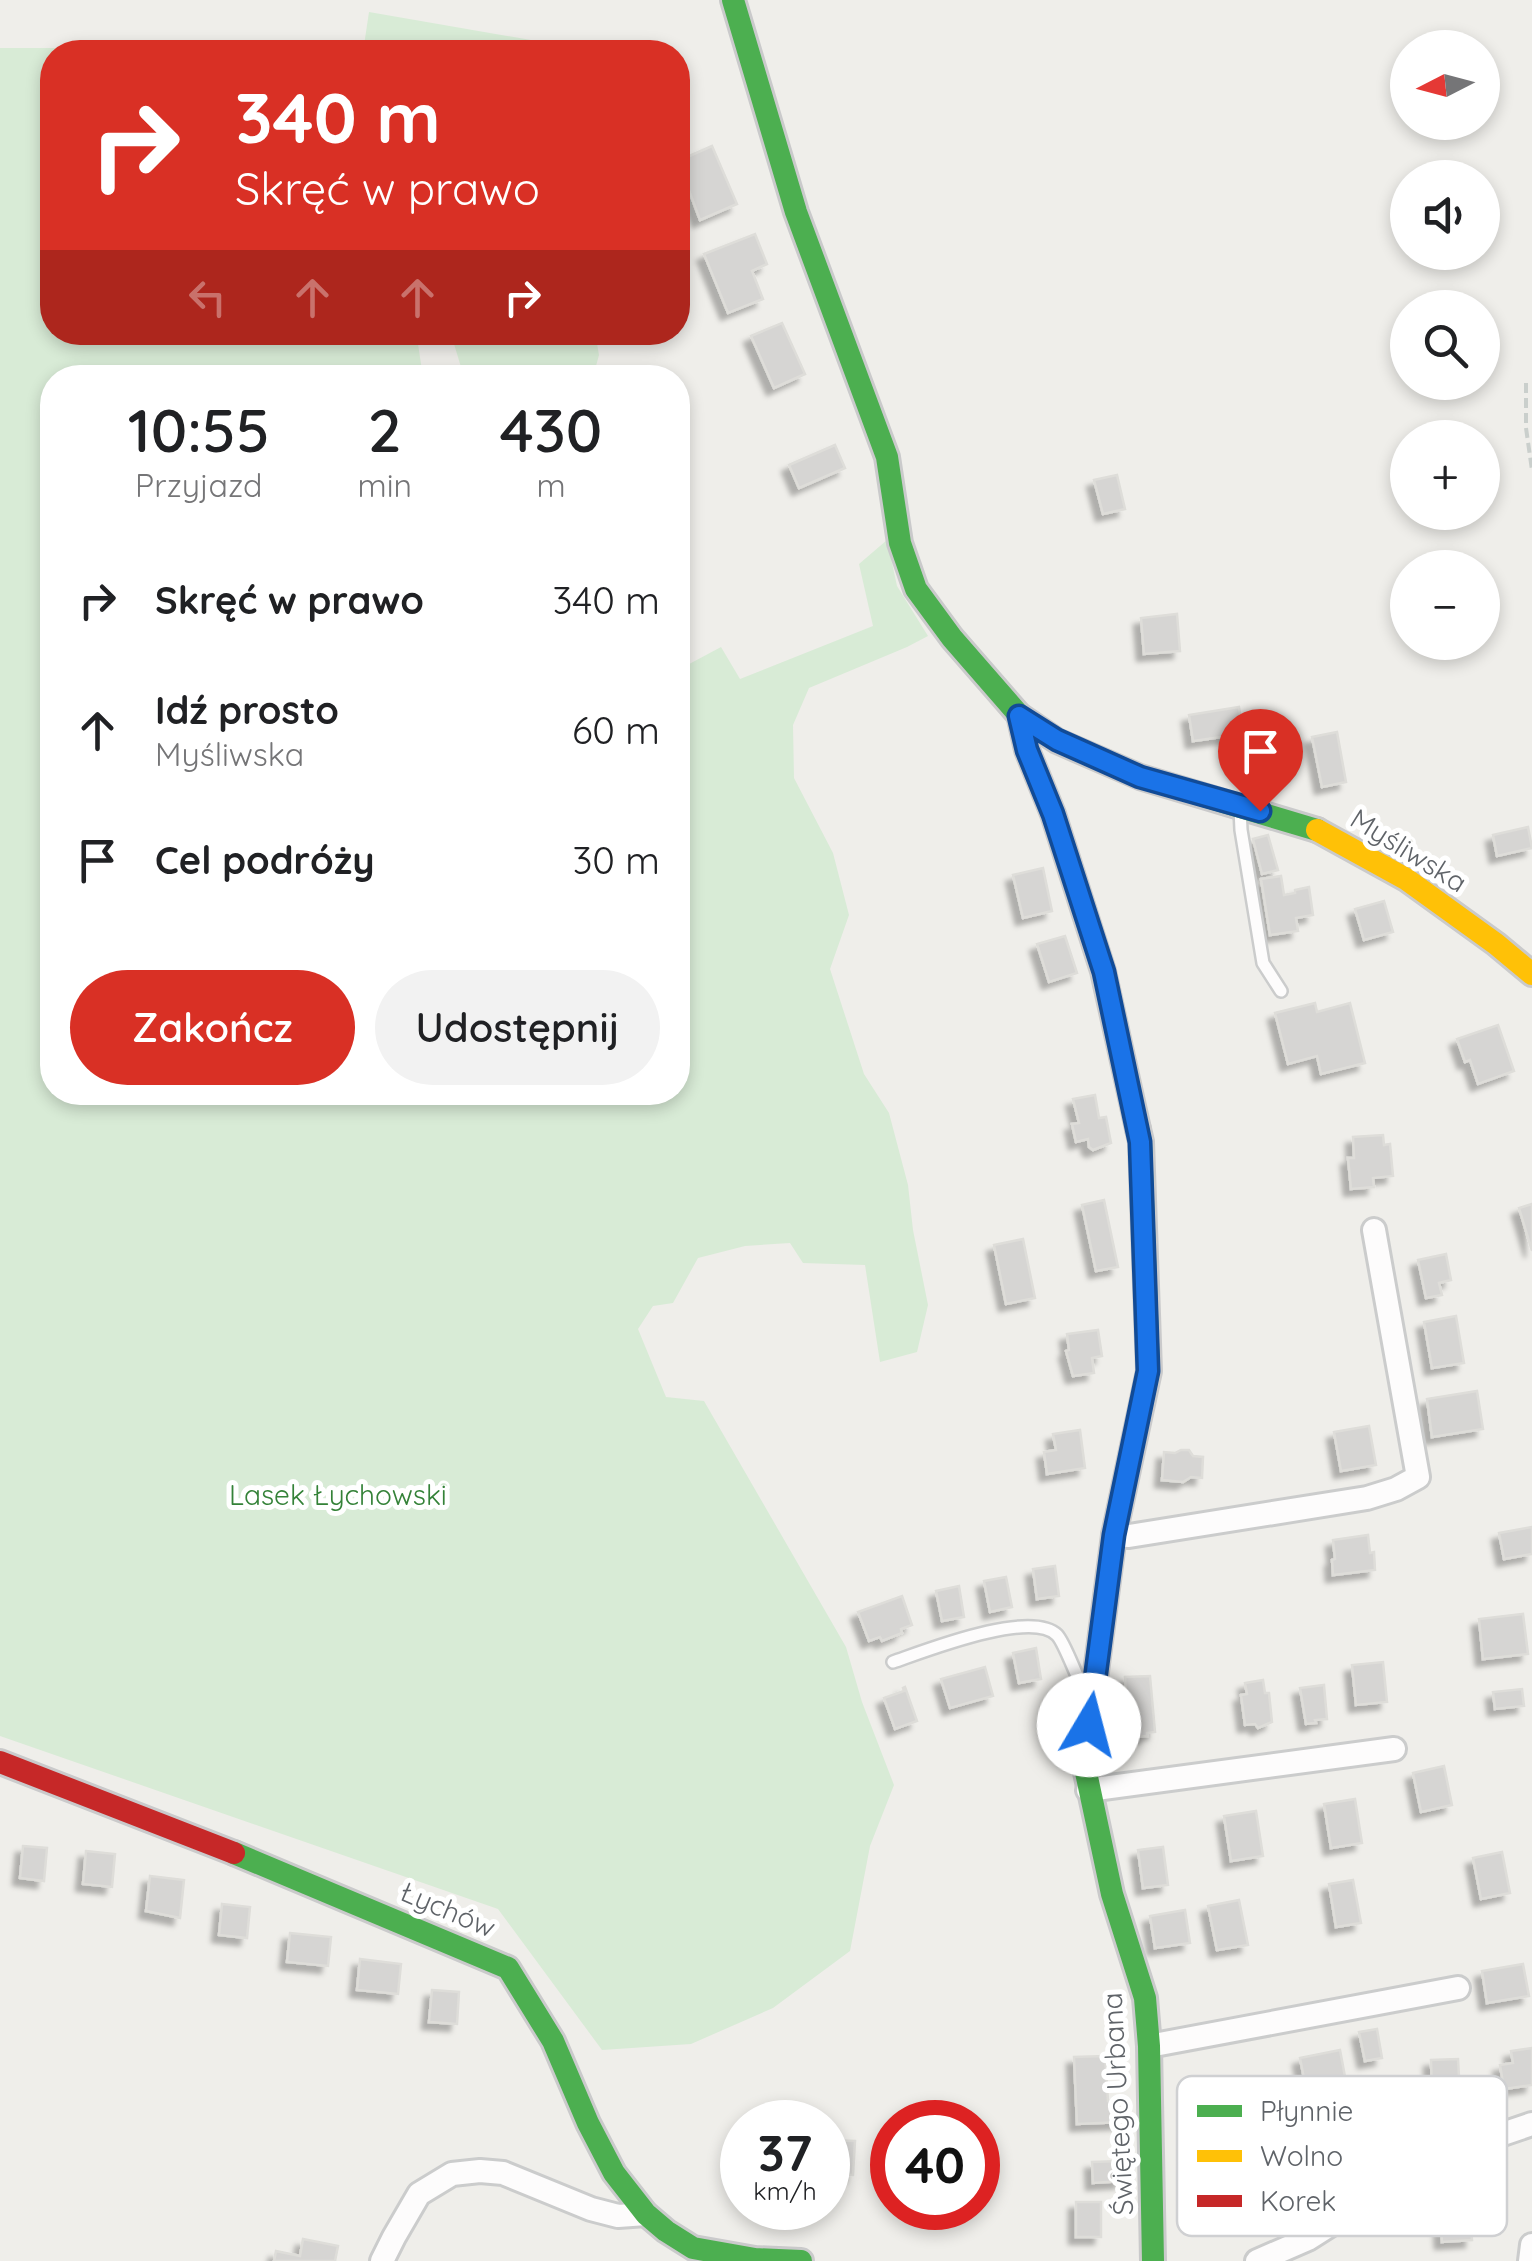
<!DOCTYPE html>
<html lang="pl">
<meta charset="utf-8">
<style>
:root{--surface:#fff;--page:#f2f2f2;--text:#202124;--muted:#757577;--accent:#d93025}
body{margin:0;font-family:Quicksand,sans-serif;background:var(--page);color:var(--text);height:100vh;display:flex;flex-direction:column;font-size:38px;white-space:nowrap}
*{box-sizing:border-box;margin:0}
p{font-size:32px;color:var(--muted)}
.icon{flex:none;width:55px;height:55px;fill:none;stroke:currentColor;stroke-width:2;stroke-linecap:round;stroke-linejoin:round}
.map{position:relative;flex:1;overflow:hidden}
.side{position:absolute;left:40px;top:365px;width:650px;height:740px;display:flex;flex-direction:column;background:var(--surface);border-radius:40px;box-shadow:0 5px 15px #0003}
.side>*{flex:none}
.top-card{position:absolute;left:40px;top:40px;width:650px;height:305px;border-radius:40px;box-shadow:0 5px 15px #0003;background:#d93025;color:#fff;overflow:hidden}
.needle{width:65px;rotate:264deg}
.buttons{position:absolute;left:1390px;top:30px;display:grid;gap:20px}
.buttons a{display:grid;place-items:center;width:110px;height:110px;border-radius:50%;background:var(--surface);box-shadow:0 5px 15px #0003;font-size:50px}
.speed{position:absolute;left:720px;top:2100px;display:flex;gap:20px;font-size:50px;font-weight:700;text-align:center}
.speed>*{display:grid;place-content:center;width:130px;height:130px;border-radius:50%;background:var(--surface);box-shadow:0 5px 15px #0003;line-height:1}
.speed small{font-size:25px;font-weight:400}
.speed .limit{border:15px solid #d22;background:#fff;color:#111}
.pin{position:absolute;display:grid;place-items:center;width:85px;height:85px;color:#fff;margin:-102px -42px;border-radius:50% 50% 50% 0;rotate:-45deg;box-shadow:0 0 10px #0007}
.pin .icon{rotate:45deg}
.me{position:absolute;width:110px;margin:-55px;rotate:8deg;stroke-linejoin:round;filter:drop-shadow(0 0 8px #0008)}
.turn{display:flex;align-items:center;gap:35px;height:210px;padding:0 30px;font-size:45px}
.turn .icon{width:130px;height:130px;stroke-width:2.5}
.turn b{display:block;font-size:70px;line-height:85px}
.lanes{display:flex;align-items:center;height:95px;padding:0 30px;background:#0003;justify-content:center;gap:50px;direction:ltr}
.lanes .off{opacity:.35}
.eta{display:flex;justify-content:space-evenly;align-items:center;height:170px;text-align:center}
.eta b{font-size:60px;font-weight:600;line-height:70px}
.action{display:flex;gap:20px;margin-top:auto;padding:20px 30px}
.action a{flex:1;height:115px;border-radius:60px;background:var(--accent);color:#fff;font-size:40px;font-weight:600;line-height:115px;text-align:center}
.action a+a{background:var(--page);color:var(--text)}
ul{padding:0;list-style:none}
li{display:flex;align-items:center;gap:30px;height:130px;padding:0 30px}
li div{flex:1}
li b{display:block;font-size:38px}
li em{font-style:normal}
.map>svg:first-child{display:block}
.green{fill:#d8ebd6}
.building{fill:#d6d5d3;stroke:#deddd9;stroke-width:2.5;filter:url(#shadow)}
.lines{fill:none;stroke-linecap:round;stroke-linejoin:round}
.lane-casing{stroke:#cbcccc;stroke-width:16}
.street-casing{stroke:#cbcccc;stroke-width:28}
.fast-casing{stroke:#cacacb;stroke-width:28}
.slow-casing{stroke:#cacacb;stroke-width:28}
.jam-casing{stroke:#cacacb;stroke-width:28}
.path{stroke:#cacfcc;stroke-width:4;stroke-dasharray:10 5;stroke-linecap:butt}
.lane{stroke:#fdfcfc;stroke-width:11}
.street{stroke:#fdfcfc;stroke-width:22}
.fast{stroke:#4caf50;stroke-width:22}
.slow{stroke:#ffc107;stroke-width:22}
.jam{stroke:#c62828;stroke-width:22}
.route-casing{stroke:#114b97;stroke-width:25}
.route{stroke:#1a73e8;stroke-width:18}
.labels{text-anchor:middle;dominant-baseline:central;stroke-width:10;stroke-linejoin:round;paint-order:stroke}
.street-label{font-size:28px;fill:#5f6368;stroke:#fff}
.park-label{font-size:28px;fill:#348238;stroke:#fff}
.key{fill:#fff;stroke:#cfd0d2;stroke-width:2.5}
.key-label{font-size:28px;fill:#5f6368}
</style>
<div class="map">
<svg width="1532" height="2261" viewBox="0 0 1532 2261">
<defs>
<filter id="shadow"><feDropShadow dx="-7" dy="7" stdDeviation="2.5" flood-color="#0004"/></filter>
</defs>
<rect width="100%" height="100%" fill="#efeeea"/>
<g class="green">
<path d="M369,12l185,32 2,8h-193z"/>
<path d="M0,48h118l2,4h-68v280h543l4,23 -6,22h-129l-13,-43 -33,10 5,33 -371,1v714h626v-422l43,-23 19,32 133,-53 -14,-62 28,-24 10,46 31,50 -21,11 -98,41 -16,37 1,53 39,75 16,62 -19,54 34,105 25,39 19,72 5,45 15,75 -11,47 -37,10 -15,-97 -62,-2 -13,-20 -45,3 -47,12 -25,45 -20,3 -15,23 28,68 38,4 142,246 16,55 32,83 -24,61 -20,105 -77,57 -82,36 -89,6 -104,-141 -498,-173z"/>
</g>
<g class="building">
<path d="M712,146l25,58 -37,16 -22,-59z"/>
<path d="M755,234l12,30 -15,7 11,28 -35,14 -24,-59z"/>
<path d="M782,323l23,51 -31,14 -23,-52z"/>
<path d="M835,445l10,23 -46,20 -10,-23z"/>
<path d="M1117,475l8,34 -22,5 -9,-34z"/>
<path d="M1177,614l3,37 -36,3 -3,-36z"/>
<path d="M1239,707l4,27 -50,7 -4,-26z"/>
<path d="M1337,732l9,50 -24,5 -10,-50z"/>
<path d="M1528,827l4,21 -35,8 -4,-21z"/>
<path d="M1268,835l10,35 -16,4 -9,-35z"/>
<path d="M1043,868l9,43 -29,7 -10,-43z"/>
<path d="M1281,876l3,19 11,-2v-3l14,-3 4,28 -17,3 2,13 -28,4 -9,-56z"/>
<path d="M1384,901l9,31 -29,8 -9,-31z"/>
<path d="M1065,936l12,37 -28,9 -12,-38z"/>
<path d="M1315,1003l2,9 33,-9 15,60 -44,11 -4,-18 -29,8 -13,-51z"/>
<path d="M1498,1025l16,46 -36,13 -8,-24 -5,2 -8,-23z"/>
<path d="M1095,1095l4,23 7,-1 5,26 -18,7 -4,-3 -1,-8 -12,3 -4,-18 7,-1 -6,-24z"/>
<path d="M1383,1135l1,10 6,-1 3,32 -20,2 1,9 -23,2 -3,-31h6l-1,-21z"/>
<path d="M1104,1200l14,67 -22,4 -14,-66z"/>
<path d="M1532,1204v47l-13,-43z"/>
<path d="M1023,1239l12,59 -29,6 -12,-59z"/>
<path d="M1446,1254l5,26 -12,3 3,12 -16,3 -8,-38z"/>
<path d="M1456,1316l8,47 -32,5 -8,-46z"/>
<path d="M1098,1330l4,26 -10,2 2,15 -21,3 -7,-25 3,-1 -2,-16z"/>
<path d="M1477,1391l6,38 -51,8 -5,-38z"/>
<path d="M1369,1426l7,39 -35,6 -7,-39z"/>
<path d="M1080,1430l5,38 -38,6 -3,-22 12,-2 -3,-16z"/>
<path d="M1181,1450h8l4,6 10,1 -1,21 -11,-1 -8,5 -21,-2 2,-28 11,1z"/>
<path d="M1532,1527v27l-28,5 -5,-26z"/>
<path d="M1368,1535l2,18 4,-1 1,18 -42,5 -1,-15 3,-1 -2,-19z"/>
<path d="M1055,1566l4,30 -22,3 -4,-30z"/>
<path d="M1006,1577l6,30 -22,5 -6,-31z"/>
<path d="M959,1586l5,31 -22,4 -6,-30z"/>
<path d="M902,1596l10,29 -11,4 1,4 -20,8 -2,-4 -11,4 -11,-29z"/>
<path d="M1523,1614l5,40 -45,5 -4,-40z"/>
<path d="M1036,1648l5,31 -22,4 -6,-30z"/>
<path d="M1383,1662l4,40 -31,3 -4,-40z"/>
<path d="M985,1667l8,29 -43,12 -9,-29z"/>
<path d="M1150,1676l5,56 -8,1v3l-12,1v-4l-8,1 -1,-23h-4l-1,-13h5l-1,-21z"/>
<path d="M1263,1680l2,13h4l3,29 -14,6 -3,-4 -10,1 -4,-30 6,-1 -2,-11z"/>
<path d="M1324,1685l3,34 -12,1 1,3 -10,1 -6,-36z"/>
<path d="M905,1687l12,34 -22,8 -11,-31 20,-7 -1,-3z"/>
<path d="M1522,1689l2,17 -29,3 -2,-17z"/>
<path d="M1444,1766l8,39 -31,7 -8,-39z"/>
<path d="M1355,1799l7,44 -31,5 -7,-44z"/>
<path d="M1256,1811l7,45 -32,5 -7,-45z"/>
<path d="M23,1846l24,2 -3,33 -24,-3z"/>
<path d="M1163,1847l5,38 -25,3 -5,-38z"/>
<path d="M86,1851l29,3 -3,33 -29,-3z"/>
<path d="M1502,1852l8,41 -29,6 -8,-41z"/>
<path d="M150,1876l34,4 -4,38 -34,-7z"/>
<path d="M1353,1880l8,43 -25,4 -7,-43z"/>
<path d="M1239,1900l9,45 -31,5 -9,-44z"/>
<path d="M222,1904l28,3 -3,31 -28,-3z"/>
<path d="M1185,1910l5,33 -35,5 -5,-32z"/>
<path d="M290,1933l41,4 -3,29 -41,-4z"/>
<path d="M360,1959l41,5 -3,30 -41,-4z"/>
<path d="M1523,1964l6,32 -42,7 -5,-32z"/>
<path d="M432,1990l27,2 -2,32 -28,-2z"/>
<path d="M1377,2029l5,29 -17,3 -6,-29z"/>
<path d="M1532,2048v37l-28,4 -4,-24 13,-2 -2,-12z"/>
<path d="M1340,2050l6,32 -40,7 -6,-31z"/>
<path d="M1105,2056l3,45h13l1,21 -45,2 -3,-67z"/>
<path d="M1458,2059l2,35 -28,2 -1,-36z"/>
<path d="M828,2140l27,1 -2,34 -25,-1z"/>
<path d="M1122,2161v20l-29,2 -1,-21z"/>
<rect x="1076" y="2202" width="25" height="35"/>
<path d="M1470,2212l2,28 -30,2 -2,-28z"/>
<path d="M303,2239l35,7 -3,15h-61l2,-10 24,5z"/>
</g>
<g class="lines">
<g class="lane-casing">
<g id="lane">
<path d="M1240,809l1,21 22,133 18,28"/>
<path d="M893,1662c32,-11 138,-53 164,-27 7,7 18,38 24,49l9,2"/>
</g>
</g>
<g class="street-casing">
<g id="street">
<path d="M1114,1535l15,1 238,-38 29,-9 22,-12 -44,-247"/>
<path d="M1088,1790l306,-41"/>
<path d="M1149,2046l309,-58"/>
<path d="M382,2261l12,-24 25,-43 33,-20 28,-3 23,2 88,36 27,7 28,-2"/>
<path d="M1257,2261l51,-22 82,-52 89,-45 53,-18"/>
<path d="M1530,2261l2,-16"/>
</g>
</g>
<g class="fast-casing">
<g id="fast">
<path d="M733,0l63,212 91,245 13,86 16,46 36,49 67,77 38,26 83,36 177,53"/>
<path d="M1138,1129l3,13 8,229 -35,164 -30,228 28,131 33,104 4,48 4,215"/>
<path d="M234,1853l274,115 45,73 35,82 26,50 32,41 20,17 27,17 62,11 46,2"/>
</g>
</g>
<g class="slow-casing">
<g id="slow">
<path d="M1019,715l8,35 26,64 50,157 35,158"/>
<path d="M1317,830l89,49 90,65 36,30"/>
</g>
</g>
<g class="jam-casing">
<path id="jam" d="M0,1762l234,91"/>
</g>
<path class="path" d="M1526,383v45l6,42"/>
<use href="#lane" class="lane"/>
<use href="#street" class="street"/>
<use href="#fast" class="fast"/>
<use href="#slow" class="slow"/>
<use href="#jam" class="jam"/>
</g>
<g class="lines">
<g class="route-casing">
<path id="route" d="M1089,1725l25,-190 34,-164 -8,-229 -36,-170 -51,-158 -26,-64 -8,-34 38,24 83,37 120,34"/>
</g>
<use href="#route" class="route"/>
</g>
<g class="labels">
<g class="street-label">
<text transform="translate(1409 850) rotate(32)">Myśliwska</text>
<text transform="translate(448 1909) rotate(23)">Łychów</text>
<text transform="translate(1117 2104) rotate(-93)">Świętego Urbana</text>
</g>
<g class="park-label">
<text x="338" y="1494">Lasek Łychowski</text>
</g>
</g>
<rect x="1177" y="2076" width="330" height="160" rx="15" class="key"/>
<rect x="1197" y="2105" width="45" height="12" fill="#4caf50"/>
<rect x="1197" y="2150" width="45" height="12" fill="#ffc107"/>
<rect x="1197" y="2195" width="45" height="12" fill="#c62828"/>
<g class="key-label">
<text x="1260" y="2121">Płynnie</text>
<text x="1260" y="2166">Wolno</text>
<text x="1260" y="2211">Korek</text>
</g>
</svg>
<div class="buttons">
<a><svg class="needle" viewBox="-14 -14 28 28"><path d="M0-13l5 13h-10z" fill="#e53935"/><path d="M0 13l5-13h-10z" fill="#757577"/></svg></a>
<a><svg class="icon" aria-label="sound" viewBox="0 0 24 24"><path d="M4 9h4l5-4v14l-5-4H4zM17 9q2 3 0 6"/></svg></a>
<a><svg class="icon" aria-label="search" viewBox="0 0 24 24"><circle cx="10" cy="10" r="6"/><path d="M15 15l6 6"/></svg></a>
<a>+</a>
<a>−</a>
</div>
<div class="speed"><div>37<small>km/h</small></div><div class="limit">40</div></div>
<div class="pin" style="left:1260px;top:811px;background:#d93025"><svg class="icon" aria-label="arrive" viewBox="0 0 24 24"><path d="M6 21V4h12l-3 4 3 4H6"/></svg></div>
<svg class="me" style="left:1089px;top:1725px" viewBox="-20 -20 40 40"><circle r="19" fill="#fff"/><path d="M0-13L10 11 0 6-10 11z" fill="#1a73e8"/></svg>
<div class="top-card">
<div class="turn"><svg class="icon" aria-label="right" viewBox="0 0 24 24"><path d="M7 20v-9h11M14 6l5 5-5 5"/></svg><div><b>340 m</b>Skręć w prawo</div></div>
<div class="lanes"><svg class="icon off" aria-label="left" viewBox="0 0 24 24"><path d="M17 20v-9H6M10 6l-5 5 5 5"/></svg><svg class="icon off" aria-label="ahead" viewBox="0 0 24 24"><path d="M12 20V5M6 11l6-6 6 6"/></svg><svg class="icon off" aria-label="ahead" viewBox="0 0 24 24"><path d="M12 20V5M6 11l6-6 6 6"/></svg><svg class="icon" aria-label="right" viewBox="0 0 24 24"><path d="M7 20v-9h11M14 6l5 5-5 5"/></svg></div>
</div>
<section class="side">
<div class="eta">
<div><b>10:55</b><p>Przyjazd</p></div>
<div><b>2</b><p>min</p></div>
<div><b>430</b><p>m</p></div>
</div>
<ul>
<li><svg class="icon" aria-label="right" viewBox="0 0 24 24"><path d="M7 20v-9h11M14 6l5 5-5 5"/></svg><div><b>Skręć w prawo</b></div><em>340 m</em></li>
<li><svg class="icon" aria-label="ahead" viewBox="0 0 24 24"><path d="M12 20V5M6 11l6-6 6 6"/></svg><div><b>Idź prosto</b><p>Myśliwska</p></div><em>60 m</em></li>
<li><svg class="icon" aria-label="arrive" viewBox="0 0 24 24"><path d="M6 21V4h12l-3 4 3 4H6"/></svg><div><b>Cel podróży</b></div><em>30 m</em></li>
</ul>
<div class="action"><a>Zakończ</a><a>Udostępnij</a></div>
</section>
</div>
